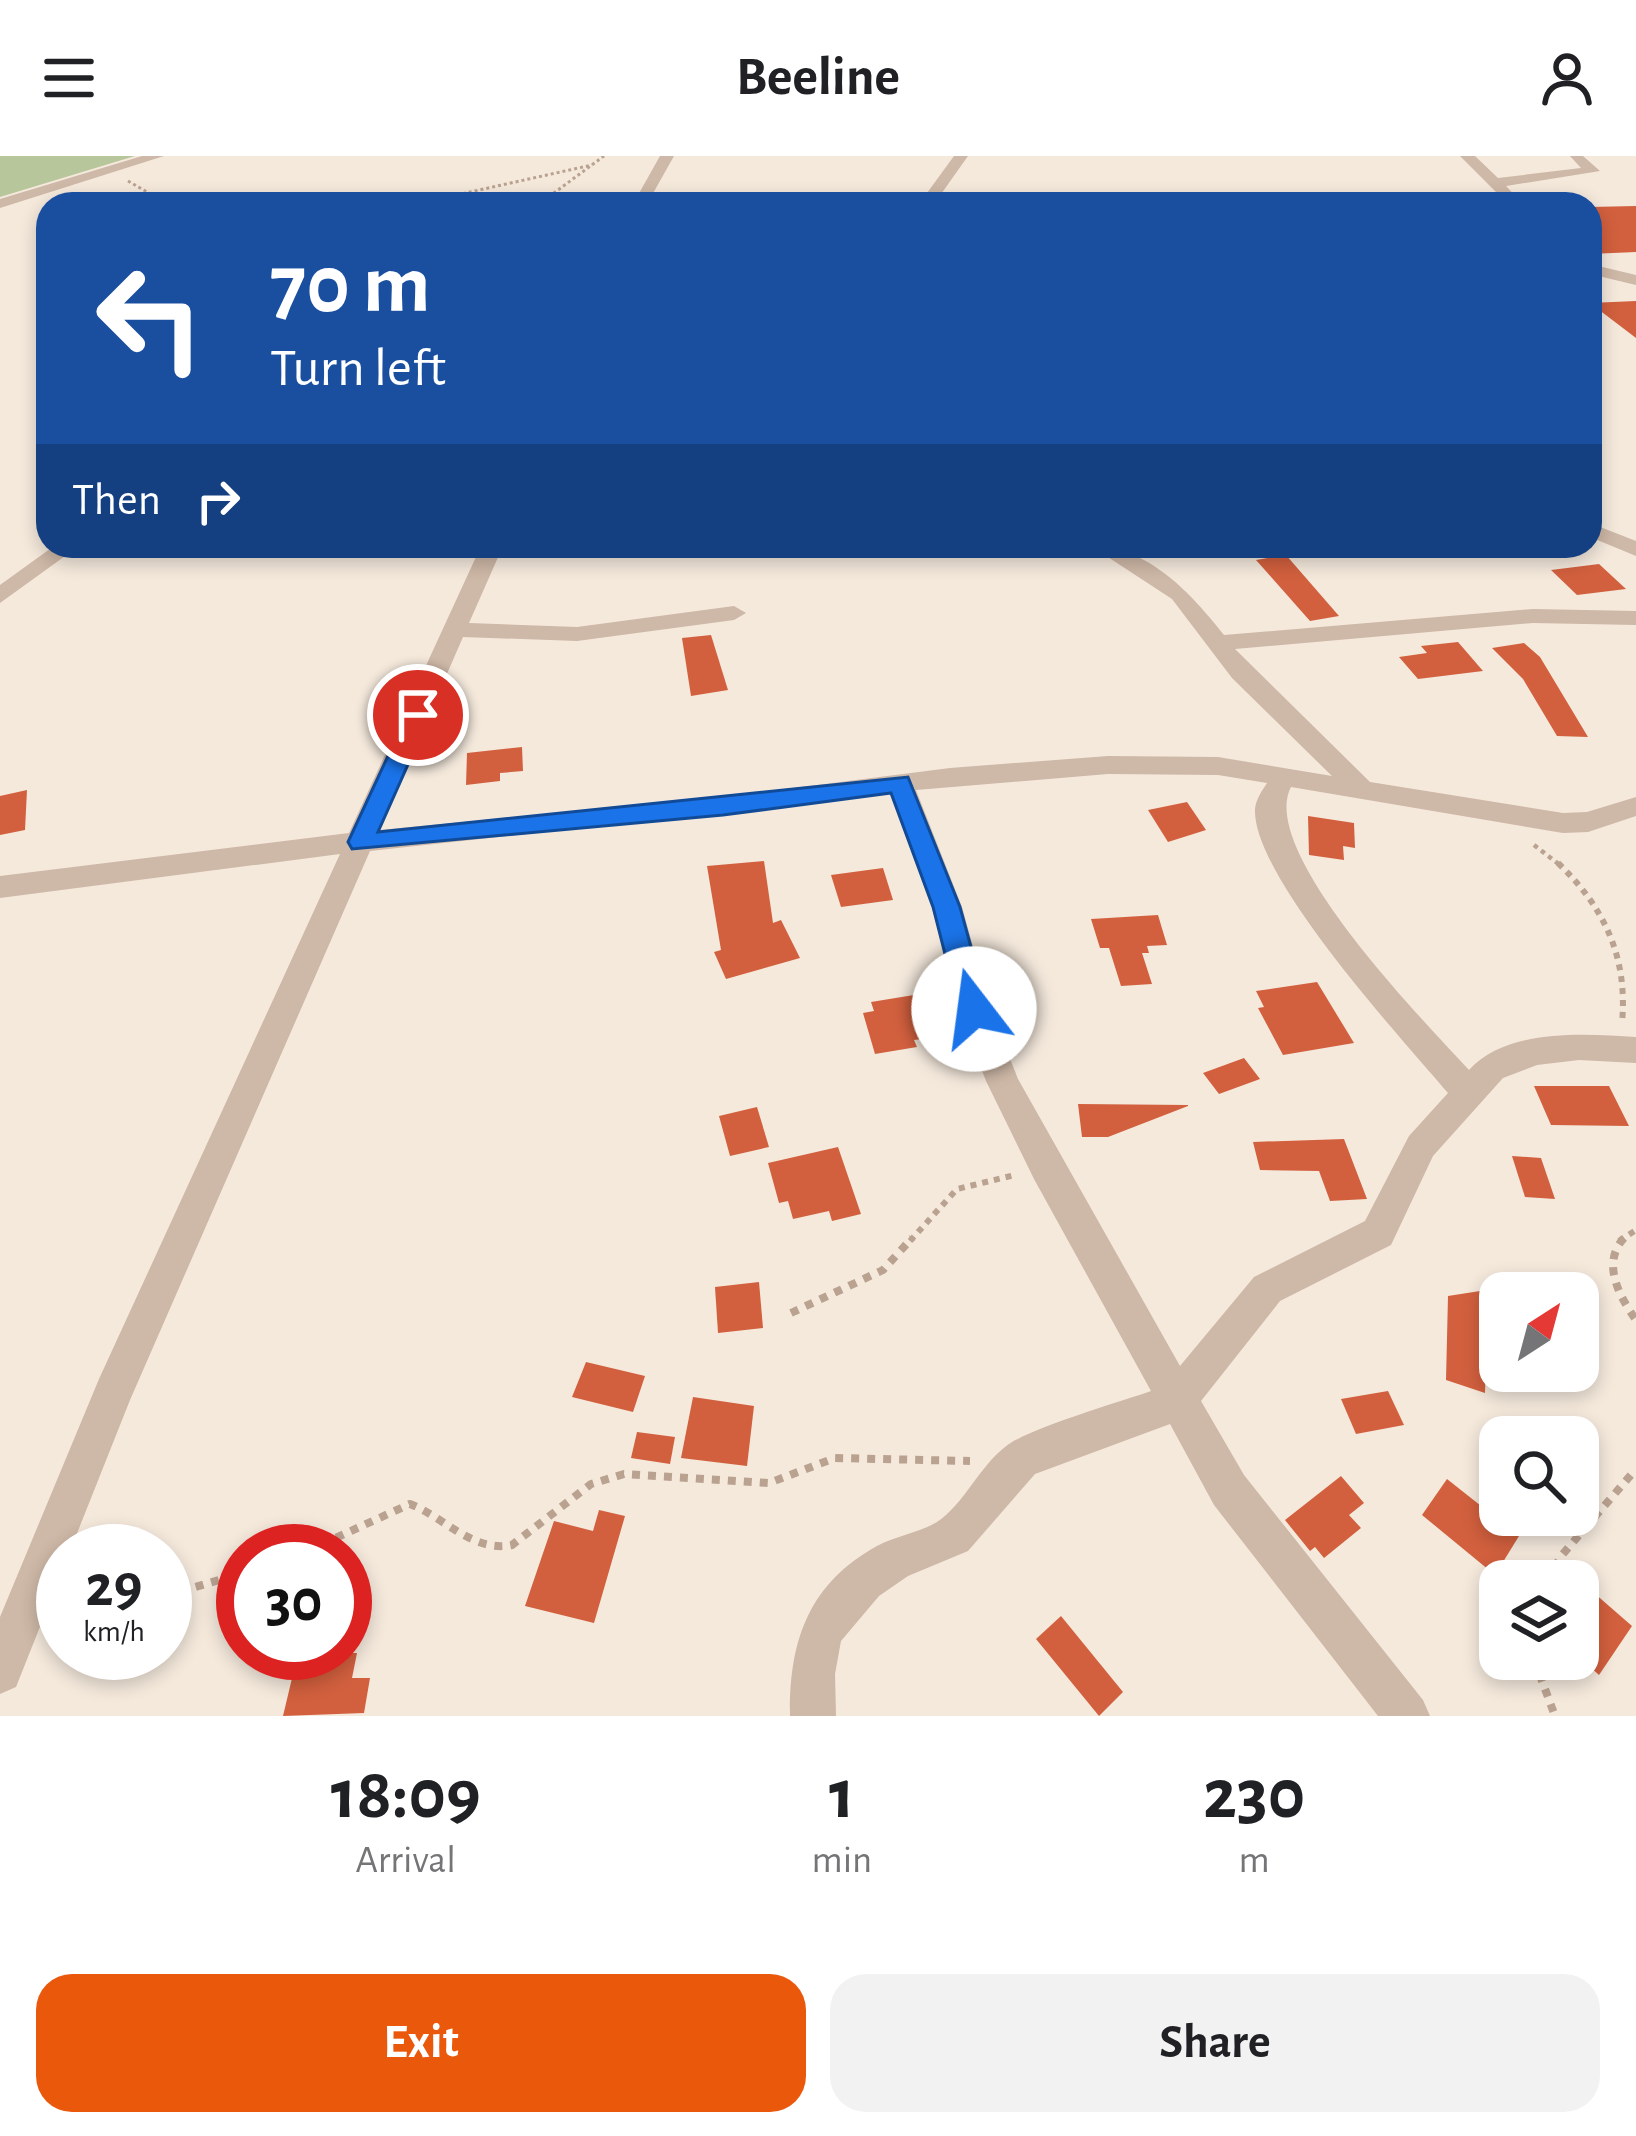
<!DOCTYPE html>
<style>
:root{--surface:#fff;--page:#f2f2f2;--text:#202124;--muted:#757577;--accent:#ea580c}
body{margin:0;font-family:"Alegreya Sans",sans-serif;background:var(--page);color:var(--text);height:100vh;display:flex;flex-direction:column;font-size:45px;white-space:nowrap}
*{box-sizing:border-box;margin:0}
p{font-size:39px;color:var(--muted)}
.icon{flex:none;width:66px;height:66px;fill:none;stroke:currentColor;stroke-width:2;stroke-linecap:round;stroke-linejoin:round}
.map{position:relative;height:1560px;overflow:hidden}
.drawer{display:flex;flex-direction:column;background:var(--surface);flex:1}
.drawer>*{flex:none}
.guide{position:absolute;left:36px;top:36px;width:1566px;height:366px;border-radius:36px;box-shadow:0 6px 18px #0003;background:#1a4fa0;color:#fff;overflow:hidden}
.needle{width:78px;rotate:36deg}
.tools{position:absolute;left:1479px;top:1116px;display:grid;gap:24px}
.tools a{display:grid;place-items:center;width:120px;height:120px;border-radius:24px;background:var(--surface);box-shadow:0 6px 18px #0003;font-size:60px}
.speed{position:absolute;left:36px;top:1368px;display:flex;gap:24px;font-size:60px;font-weight:700;text-align:center}
.speed>*{display:grid;place-content:center;width:156px;height:156px;border-radius:50%;background:var(--surface);box-shadow:0 6px 18px #0003;line-height:1}
.speed small{font-size:30px;font-weight:400}
.speed .limit{border:18px solid #d22;background:#fff;color:#111}
.pin{position:absolute;display:grid;place-items:center;width:102px;height:102px;color:#fff;margin:-51px;border:6px solid #fff;border-radius:50%;box-shadow:0 3px 12px #0007}
.me{position:absolute;width:132px;margin:-66px;rotate:345deg;stroke-linejoin:round;filter:drop-shadow(0 0 9px #0008)}
.turn{display:flex;align-items:center;gap:42px;height:252px;padding:0 36px;font-size:54px}
.turn .icon{width:156px;height:156px;stroke-width:2.5}
.turn b{display:block;font-size:84px;line-height:102px}
.then{display:flex;align-items:center;height:114px;padding:0 36px;background:#0003;gap:24px;font-size:45px}
.eta{display:flex;justify-content:space-evenly;align-items:center;height:204px;text-align:center}
.eta b{font-size:72px;font-weight:600;line-height:84px}
.button{display:flex;gap:24px;margin-top:auto;padding:24px 36px}
.button a{flex:1;height:138px;border-radius:36px;background:var(--accent);color:#fff;font-size:48px;font-weight:600;line-height:138px;text-align:center}
.button a+a{background:var(--page);color:var(--text)}
header{display:flex;justify-content:space-between;align-items:center;height:156px;padding:0 36px;background:var(--surface);font-size:54px;font-weight:600}
.map>svg:first-child{display:block}
.green{fill:#b8c69b}
.building{fill:#d2603e}
.lines{fill:none;stroke-linecap:round;stroke-linejoin:round}
.path-far3{stroke:#baa291;stroke-width:3;stroke-dasharray:3 3;stroke-linecap:butt}
.path-far2{stroke:#baa291;stroke-width:4.5;stroke-dasharray:4.5 4.5;stroke-linecap:butt}
.path-far1{stroke:#baa291;stroke-width:6;stroke-dasharray:6 6;stroke-linecap:butt}
.path{stroke:#baa291;stroke-width:8;stroke-dasharray:8 8;stroke-linecap:butt}
.minor{fill:#ceb8a7;fill-rule:evenodd}
.route{fill:#1a73e8;stroke:#114b97;stroke-width:3}
</style>
<header><svg class="icon" aria-label="menu" viewBox="0 0 24 24"><path d="M4 6h16M4 12h16M4 18h16"/></svg>Beeline<svg class="icon" aria-label="person" viewBox="0 0 24 24"><circle cx="12" cy="8" r="4"/><path d="M4 21q1-7 8-7t8 7"/></svg></header>
<div class="map">
<svg width="1636" height="1560" viewBox="0 0 1636 1560">
<rect width="100%" height="100%" fill="#f5e9dc"/>
<path class="green" d="M0,0h135l-135,41z"/>
<g class="building">
<path d="M1636,50v46l-46,2v-47z"/>
<path d="M1636,145v37l-46,-35z"/>
<path d="M1286,399l53,61 -29,5 -54,-61z"/>
<path d="M1599,408l27,25 -49,6 -26,-25z"/>
<path d="M711,479l17,55 -37,6 -9,-58z"/>
<path d="M1458,486l25,29 -65,8 -19,-22 28,-4 -6,-7z"/>
<path d="M1524,487l16,14 48,80 -31,-1 -34,-57 -31,-31z"/>
<path d="M522,591l1,24 -23,2v8l-34,4 1,-32z"/>
<path d="M27,634l-2,40 -25,5v-39z"/>
<path d="M1187,646l19,28 -38,12 -20,-32z"/>
<path d="M1308,660l46,7 1,25 -12,-2 1,14 -35,-5z"/>
<path d="M764,705l9,62 8,-3 19,38 -74,21 -12,-27 7,-2 -14,-84z"/>
<path d="M883,712l10,32 -52,7 -10,-32z"/>
<path d="M1158,759l9,30 -20,1 2,7h-7l10,31 -31,2 -12,-38h-9l-9,-29z"/>
<path d="M1317,826l37,61 -71,12 -25,-47 6,-1 -8,-16z"/>
<path d="M914,839l5,16 17,-2 8,27 -30,4 3,7 -42,7 -12,-41 11,-2 -3,-9z"/>
<path d="M1244,902l16,21 -41,15 -16,-21z"/>
<path d="M1534,930h75l20,40 -78,-1z"/>
<path d="M1078,948l110,1v1l-80,31h-26z"/>
<path d="M757,951l12,40 -39,9 -11,-40z"/>
<path d="M1344,983l23,60 -37,2 -11,-30 -59,-1 -7,-28z"/>
<path d="M838,991l23,67 -29,7 -3,-10 -36,8 -5,-18 -9,2 -11,-40z"/>
<path d="M1512,1000l29,2 14,41 -30,-2z"/>
<path d="M759,1126l4,46 -45,5 -3,-46z"/>
<path d="M1480,1135l20,55v15l-14,-5 -1,37 -39,-13 2,-84z"/>
<path d="M586,1206l59,14 -12,36 -61,-15z"/>
<path d="M1388,1235l16,34 -48,9 -15,-35z"/>
<path d="M693,1241l61,9 -7,60 -66,-8z"/>
<path d="M637,1276l38,5 -5,27 -39,-6z"/>
<path d="M1341,1320l23,27 -15,12 12,13 -37,30 -9,-11 -5,4 -25,-31z"/>
<path d="M1447,1323l72,57 -24,39 -73,-60z"/>
<path d="M599,1354l26,6 -31,107 -69,-17 29,-85 39,10z"/>
<path d="M1578,1423l54,47 -33,49 -21,-19z"/>
<path d="M1061,1460l62,76 -24,24 -63,-77z"/>
<path d="M307,1497h50l-5,25h18l-6,35 -81,3 10,-42h10z"/>
</g>
<g class="lines">
<g class="path-far3">
<path d="M128,25l40,23"/>
<path d="M416,48l176,-39"/>
<path d="M539,48l65,-48"/>
</g>
<path class="path-far2" d="M1534,689l27,21"/>
<g class="path-far1">
<path d="M1558,707c47,45 70,95 64,160"/>
<path d="M910,1085l47,-52 58,-14"/>
<path d="M1619,1085l17,-11"/>
</g>
<g class="path">
<path d="M1624,1082c-23,25 -5,58 12,82"/>
<path d="M791,1157l92,-43 29,-32"/>
<path d="M307,1395l103,-47c34,13 63,49 102,41l79,-61 33,-10 145,9 66,-25 135,3"/>
<path d="M1546,1425l16,-26 74,-86"/>
<path d="M165,1440l78,-23"/>
<path d="M1534,1503l21,57"/>
</g>
<g class="minor">
<path d="M142,0h22l-164,52v-9z"/>
<path d="M660,0h14l-27,48h-14z"/>
<path d="M954,0h14l-34,48h-15z"/>
<path d="M1460,0h15l23,22 83,-10 -11,-12h13l17,15 -94,15 17,18h-15z"/>
<path d="M1590,108l46,11v10l-46,-11z"/>
<path d="M1590,367l46,18v15l-46,-19z"/>
<path d="M54,390h25l-79,57v-18z"/>
<path d="M481,390h22l-34,77 108,4 157,-21 12,7 -12,7 -157,21 -114,-4 -84,193 344,-33 227,-29 158,-12 110,1 114,19 -100,-98 -60,-79 -81,-53c57,0 100,47 133,89l309,-26 103,2v14l-103,-2 -298,26 135,133 193,31 24,-1 49,-15v19l-48,16 -25,1 -272,-46c-34,64 133,234 178,283 38,-42 115,-36 167,-33v26l-57,-3 -42,5 -34,13 -70,78 -42,89 -111,56 -79,100 43,74 179,225 7,16h-52l-164,-211 -44,-81 -135,50 -67,77 -60,25 -29,20 -38,45 -6,33 1,42h-46c-1,-74 18,-132 87,-170 18,-10 42,-13 60,-24 27,-18 42,-55 68,-75 21,-18 115,-45 146,-56l-117,-212 -48,-98 -28,-73 -26,-101 -41,-113 -521,57 -240,549 -60,151h-7v18l-47,118 -16,7v-77l99,-238 241,-525 -340,44v-22l349,-43zM1108,618l110,1 49,8c-5,8 -11,16 -12,26 -3,67 147,230 193,284l-39,43 -44,85 -111,56 -74,89 -162,-287 -28,-71 -28,-101 -46,-117z"/>
</g>
</g>
<path class="route" d="M418,552l12,7 -52,117 530,-55 52,130 28,102 -4,8h-20l-5,-8 -26,-102 -42,-114 -168,22 -371,34 -4,-7 59,-127z"/>
</svg>
<div class="tools">
<a><svg class="needle" viewBox="-14 -14 28 28"><path d="M0-13l5 13h-10z" fill="#e53935"/><path d="M0 13l5-13h-10z" fill="#757577"/></svg></a>
<a><svg class="icon" aria-label="search" viewBox="0 0 24 24"><circle cx="10" cy="10" r="6"/><path d="M15 15l6 6"/></svg></a>
<a><svg class="icon" aria-label="layers" viewBox="0 0 24 24"><path d="M12 4l9 5-9 5-9-5zM3 14l9 5 9-5"/></svg></a>
</div>
<div class="speed"><div>29<small>km/h</small></div><div class="limit">30</div></div>
<div class="pin" style="left:418px;top:559px;background:#d93025"><svg class="icon" aria-label="arrive" viewBox="0 0 24 24"><path d="M6 21V4h12l-3 4 3 4H6"/></svg></div>
<svg class="me" style="left:974px;top:853px" viewBox="-20 -20 40 40"><circle r="19" fill="#fff"/><path d="M0-13L10 11 0 6-10 11z" fill="#1a73e8"/></svg>
<div class="guide">
<div class="turn"><svg class="icon" aria-label="left" viewBox="0 0 24 24"><path d="M17 20v-9H6M10 6l-5 5 5 5"/></svg><div><b>70 m</b>Turn left</div></div>
<div class="then">Then<svg class="icon" aria-label="right" viewBox="0 0 24 24"><path d="M7 20v-9h11M14 6l5 5-5 5"/></svg></div>
</div>
</div>
<section class="drawer">
<div class="eta">
<div><b>18:09</b><p>Arrival</p></div>
<div><b>1</b><p>min</p></div>
<div><b>230</b><p>m</p></div>
</div>
<div class="button"><a>Exit</a><a>Share</a></div>
</section>
